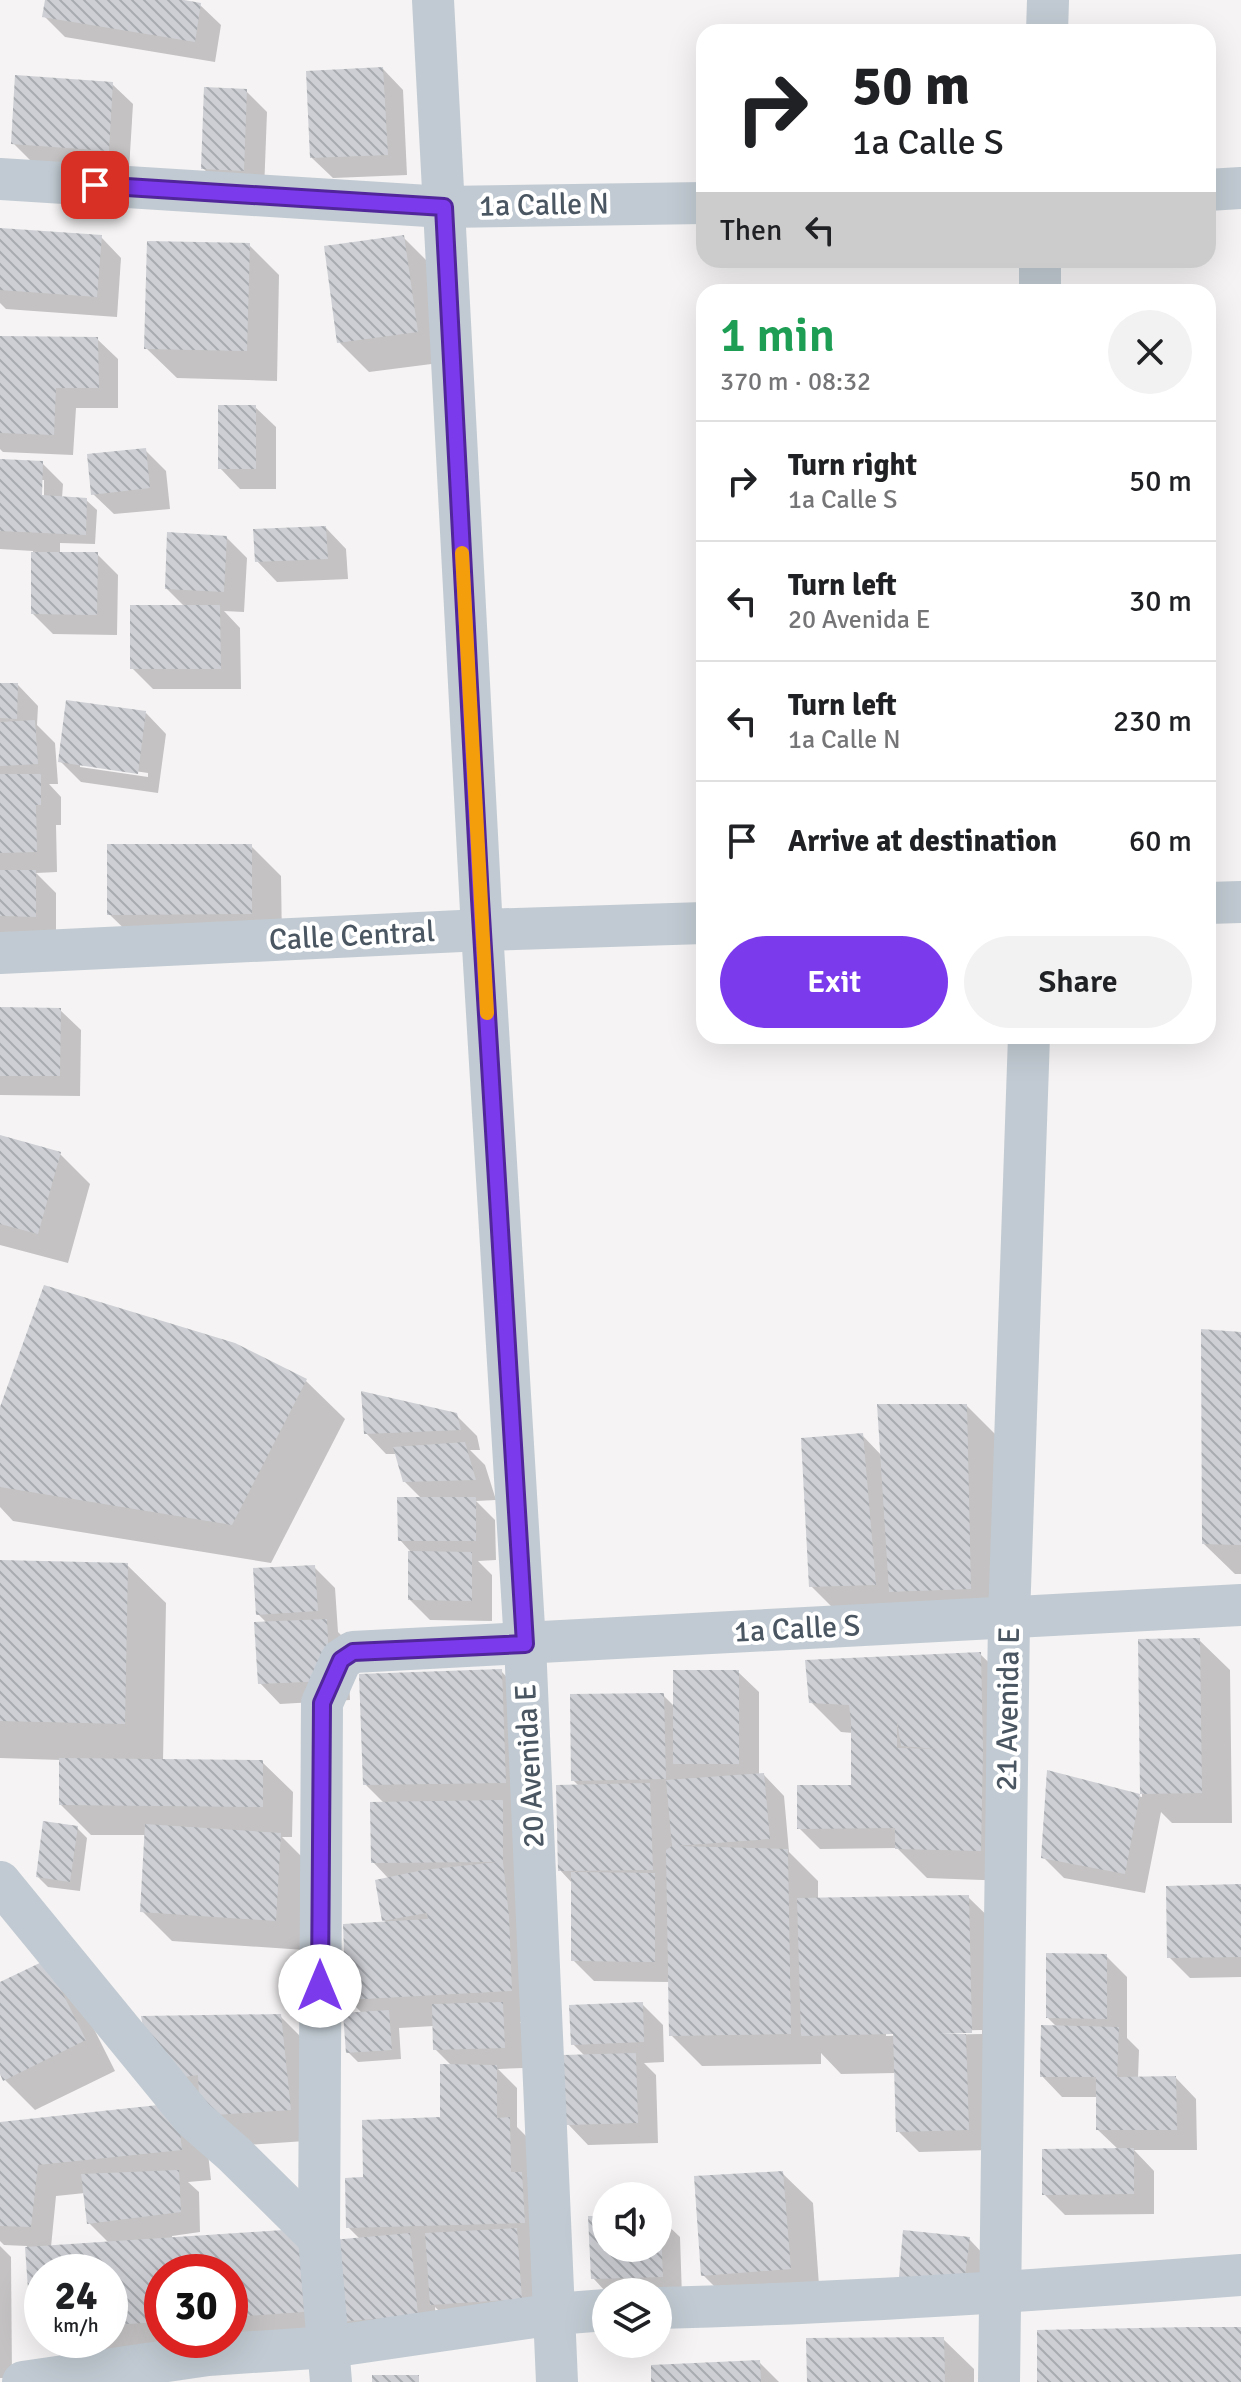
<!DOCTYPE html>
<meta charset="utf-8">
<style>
:root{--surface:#fff;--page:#f2f2f2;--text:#202124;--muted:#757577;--line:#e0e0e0;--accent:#7c3aed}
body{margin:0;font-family:Signika,sans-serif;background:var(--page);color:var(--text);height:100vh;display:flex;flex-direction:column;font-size:30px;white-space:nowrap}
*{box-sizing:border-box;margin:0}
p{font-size:26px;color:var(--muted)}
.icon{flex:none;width:44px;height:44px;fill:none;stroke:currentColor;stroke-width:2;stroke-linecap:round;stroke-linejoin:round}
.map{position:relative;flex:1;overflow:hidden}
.drawer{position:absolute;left:696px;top:284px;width:520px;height:760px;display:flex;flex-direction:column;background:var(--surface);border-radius:24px;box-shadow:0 8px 32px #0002}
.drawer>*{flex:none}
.top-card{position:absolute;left:696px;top:24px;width:520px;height:244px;border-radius:24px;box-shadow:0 8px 32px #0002;background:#fff;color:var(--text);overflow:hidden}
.fabs{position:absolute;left:592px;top:2182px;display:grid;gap:16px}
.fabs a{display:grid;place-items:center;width:80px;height:80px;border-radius:50%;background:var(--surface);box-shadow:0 8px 32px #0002;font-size:40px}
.speed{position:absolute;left:24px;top:2254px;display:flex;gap:16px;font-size:40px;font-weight:700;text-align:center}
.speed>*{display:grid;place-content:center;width:104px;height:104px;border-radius:50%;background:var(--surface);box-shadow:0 8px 32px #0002;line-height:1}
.speed small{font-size:20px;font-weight:400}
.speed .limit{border:12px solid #d22;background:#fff;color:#111}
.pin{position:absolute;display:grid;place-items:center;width:68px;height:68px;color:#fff;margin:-34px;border-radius:16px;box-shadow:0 4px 12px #0006}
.me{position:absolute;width:88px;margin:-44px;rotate:0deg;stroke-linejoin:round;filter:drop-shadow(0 0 6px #0008)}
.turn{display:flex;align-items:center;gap:28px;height:168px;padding:0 24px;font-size:36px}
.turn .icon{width:104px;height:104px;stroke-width:2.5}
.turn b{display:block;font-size:56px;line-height:68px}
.then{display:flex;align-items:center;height:76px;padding:0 24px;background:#0003;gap:16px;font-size:30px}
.round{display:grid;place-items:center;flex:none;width:84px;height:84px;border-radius:42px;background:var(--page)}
.headline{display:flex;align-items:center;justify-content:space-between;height:136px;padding:0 24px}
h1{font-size:48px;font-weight:600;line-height:60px;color:#1e9e55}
.action{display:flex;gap:16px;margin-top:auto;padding:16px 24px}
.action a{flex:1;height:92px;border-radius:48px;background:var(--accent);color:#fff;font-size:32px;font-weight:600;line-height:92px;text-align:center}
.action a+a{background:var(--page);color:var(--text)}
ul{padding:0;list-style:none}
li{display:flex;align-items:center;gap:24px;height:120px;padding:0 24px;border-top:2px solid var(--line)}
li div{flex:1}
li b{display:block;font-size:30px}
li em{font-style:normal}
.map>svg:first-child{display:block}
.shadow{fill:#0003;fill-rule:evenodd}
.building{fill:url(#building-back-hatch);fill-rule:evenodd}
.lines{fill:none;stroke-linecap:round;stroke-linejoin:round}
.minor{stroke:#c1cad2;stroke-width:42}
.route-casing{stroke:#51269a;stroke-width:20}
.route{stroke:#7c3aed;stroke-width:14}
.slow{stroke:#f59e0b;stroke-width:14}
.labels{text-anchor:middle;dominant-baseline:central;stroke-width:8;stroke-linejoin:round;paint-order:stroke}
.street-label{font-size:30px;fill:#4a5661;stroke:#fff}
</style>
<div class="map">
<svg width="1241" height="2382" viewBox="0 0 1241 2382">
<defs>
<pattern id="building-back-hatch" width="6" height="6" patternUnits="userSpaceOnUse" patternTransform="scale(2)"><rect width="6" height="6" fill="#cdcfd5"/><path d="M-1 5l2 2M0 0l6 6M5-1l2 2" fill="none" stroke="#a8abb0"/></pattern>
</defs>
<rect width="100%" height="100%" fill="#f5f3f3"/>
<g class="shadow">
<path d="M47,0h125l28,5 21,20 -6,37 -150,-25 -21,-21z"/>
<path d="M383,69l20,21 4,85 -74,3 -21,-20z"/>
<path d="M112,84l21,20 -4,66 -95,-6 -21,-21z"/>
<path d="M246,91l21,21 -3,79 -41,-2 -20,-21z"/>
<path d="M0,230l101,7 20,21 -4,59 -111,-8 -6,-6z"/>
<path d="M404,238l30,30 13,94 -78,10 -30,-30z"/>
<path d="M249,245l30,30 -2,106 -100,-3 -31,-30z"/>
<path d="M0,338l97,1 21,20v49h-42l-3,47 -70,-3 -3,-3z"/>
<path d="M255,407l21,20v62h-36l-20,-21z"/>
<path d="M145,450l21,21 4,38 -56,5 -21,-20z"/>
<path d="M0,461l42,2 21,21 -1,14 24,2 11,10 -2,34 -35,-1v11h37l21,21 -1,60 -64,-1 -20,-20v-63l-33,-2zM40,480h4v17h-4z"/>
<path d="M326,528l20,21 2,30 -71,3 -20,-21z"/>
<path d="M226,537l21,21 -3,54 -20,-1 16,17 1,61h-88l-21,-21 53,-61 -18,-18z"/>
<path d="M0,685h18l20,21 -1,19 18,18 3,41h-9l12,13v28h-5l1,47 -21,1 20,20v43h-56z"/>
<path d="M146,713l20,21 -8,59 -77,-11 -21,-21zM80,763l68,10v4l-68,-10z"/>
<path d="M251,846l30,30 1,68h-142l-31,-30z"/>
<path d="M0,1009l60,1 21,20 -1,66 -80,-1z"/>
<path d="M0,1137l60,17 30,30 -22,79 -68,-18z"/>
<path d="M1241,1334v240h-6l-31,-30z"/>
<path d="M235,1344l71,37 39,38 -74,144 -258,-42 -13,-14v-94z"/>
<path d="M967,1406l30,30 4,182 -160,-2 -30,-30 51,-151 20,21z"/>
<path d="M456,1415l21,21 3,14h-10l15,15 11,35 -20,1 19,19 1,40 -18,1 14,14v46l-62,-1 -20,-20v-49l-10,-11 22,-41 -18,-18 -7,-27h-11l-20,-21z"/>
<path d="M0,1562l127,3 39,38 -3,158 99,1 31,30 -1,45h-10l28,28 -5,85 -133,-9 -30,-30 4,-76h-55l-30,-30v-45l-61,-2z"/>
<path d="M314,1567l21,21 3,44 9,9 3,59 -70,4 -20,-21 7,-60 -9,-9z"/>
<path d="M1199,1640l31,30 2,153h-60l-11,-11 -16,81 -81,-15 -21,-21 5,-85 94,25 -2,-156z"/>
<path d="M980,1654l31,30 -1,197 -83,-3 -30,-30 -77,1 -21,-21 54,-41v-54l-12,-1 -30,-30z"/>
<path d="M501,1671l30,31 10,319 -21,1 2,3 2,43 -26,1 19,19v39l22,22 2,170 -88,5 -18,-17 2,28 -75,7 -21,-21 19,-82 -12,-12 17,-48 81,-59 6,-54 -17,-17 -1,-23 -35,2 2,31 -43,3 -10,-10 15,-38 -15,-15 40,-75 -4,-4 5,-41 -16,-17 12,-58 -20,-20z"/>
<path d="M738,1672l21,20v83h5l20,21 5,56 29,29v18l150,-2 39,38 -18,215 -70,2 -21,-21 -2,-58 -55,1 -20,-21v11l-119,2 -31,-31 -1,-53 -76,-1 -21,-21v-76l-13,-14 19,-84 -6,-6 90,-85 12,12zM982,2030v4l-96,2v-4z"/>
<path d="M77,1828l10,10 -7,53 -32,-4 -10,-10z"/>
<path d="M1241,1886v91l-51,1 -21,-21z"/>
<path d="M1106,1956l21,21v61l12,12 -1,28h38l20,21 1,51h-63l20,21v43l-89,1 -21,-21 75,-44 -21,-20v-33h-36l-20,-21 15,-49 -9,-9z"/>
<path d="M45,1962l31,31 39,78 -80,39 -30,-30 -5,-11v-85z"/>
<path d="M642,2004l21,21 1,37 -20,1 12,12 2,68 -70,2 -20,-21 17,-68 -12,-12z"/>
<path d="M280,2016l30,30 10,94 -88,6 -88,-128z"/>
<path d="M0,2124l206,11 5,45 -23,2 11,10 1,40 -28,4v3l125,-8 36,111 -269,18 -20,-20h66v-68h-68v66l-9,-8 -6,-84 -23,-1 -4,-4zM85,2193l4,30 20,20 -58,4 5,-51zM162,2272h68v68h-68z"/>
<path d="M782,2173l31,30 7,96 -87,6 -30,-30z"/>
<path d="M658,2216l22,21 2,60 -24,-5h-52l-13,-14 13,-60v30h52z"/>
<path d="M905,2232l64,7 20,21 -5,44z"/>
<path d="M0,2246l11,11 1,121h-12z"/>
<path d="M943,2339l31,30v13h-165z"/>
<path d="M759,2362l20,20h-126z"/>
</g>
<g class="building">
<path d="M45,0h139l17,3 -6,39 -153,-25z"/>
<path d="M383,67l5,88 -78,3 -4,-87z"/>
<path d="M15,75l98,7 -4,69 -98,-7z"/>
<path d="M204,87l43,2 -3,82 -43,-2z"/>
<path d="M0,228l102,7 -5,62 -97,-7z"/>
<path d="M404,235l14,97 -81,11 -13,-97z"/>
<path d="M147,241l103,2 -3,108 -103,-2z"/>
<path d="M0,336l98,1 1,51h-43l-2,47 -54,-2z"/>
<rect x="218" y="405" width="38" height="64"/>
<path d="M146,448l4,40 -59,7 -4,-41z"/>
<path d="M0,459l43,2 -1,34 45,3 -1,37 -86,-4z"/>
<path d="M326,526l2,33 -73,3 -2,-33z"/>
<path d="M167,532l60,4 -3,56 -59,-3z"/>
<path d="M31,552h67l-1,63 -66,-1z"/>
<path d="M130,605h90l1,64h-91z"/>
<path d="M0,683h18l-1,36 -17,-1z"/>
<path d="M66,700l80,11 -8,63 -80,-12z"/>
<path d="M35,720l3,44 -38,2v-44z"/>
<path d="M0,774h41v31h-5l1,47 -37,1z"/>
<path d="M107,844h145v70l-145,1z"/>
<path d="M0,870h36v47l-36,-1z"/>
<path d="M0,1007l61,1 -1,68h-60z"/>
<path d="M0,1135l61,17 -23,82 -38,-10z"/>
<path d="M44,1285l191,58 72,36 -75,146 -232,-38v-80z"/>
<path d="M1201,1329l40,3v213l-39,-1z"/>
<path d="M361,1391l96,22 4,17 -97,4z"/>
<path d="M877,1404h90l4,185 -82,3z"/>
<path d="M863,1433l13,152 -67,2 -8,-149z"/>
<path d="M465,1442l11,38 -73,2 -10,-35z"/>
<path d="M397,1497h79v44h-78z"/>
<path d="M408,1551l64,1v49l-64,-1z"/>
<path d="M0,1560l128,3 -3,161 -125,-3z"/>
<path d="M315,1565l3,46 -62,4 -3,-47z"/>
<path d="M327,1619l3,62 -72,3 -4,-62z"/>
<path d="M1200,1638l2,155 -62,1 -2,-155z"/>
<path d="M981,1652l2,98 -2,101 -86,-2v-21l-98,1v-44h54v-64l-2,-16 -40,-2 -4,-43zM897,1721l4,25 37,3 -41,-1z"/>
<path d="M502,1669l4,114 -143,2 -4,-111z"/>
<rect x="673" y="1670" width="66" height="94"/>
<path d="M664,1693l2,86 -95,2 -1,-87z"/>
<path d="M59,1758l204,2v47l-204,-2z"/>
<path d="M1047,1770l93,24 -15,80 -84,-16z"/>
<path d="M764,1773l6,66 -95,7 113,3 3,185 -122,2 -3,-186 6,-4 -6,-66z"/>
<path d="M650,1783l3,87 -95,1 -2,-86z"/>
<path d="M503,1800v62l6,54 3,75 -166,9 -3,-76 85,-5 -1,-6 -45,8 -7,-41 48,-10 75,-8 -127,1 -1,-61z"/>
<path d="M43,1821l35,5 -8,56 -34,-5z"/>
<path d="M145,1824l136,9 -5,88 -136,-9z"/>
<path d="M571,1872l84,1v89l-84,-1z"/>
<path d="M1241,1884v73l-74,1 -1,-72z"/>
<path d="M969,1895l3,138h-33l27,1 3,96 -73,2 -3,-98 -92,2 -4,-138z"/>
<path d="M1046,1953l61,1v65l-61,-1z"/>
<path d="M46,1960l40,80 -83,41 -3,-7v-92z"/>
<path d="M503,2002l2,46 -72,2 -1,-46z"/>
<path d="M643,2002l1,40 -73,3 -2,-40z"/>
<path d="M389,2010l3,40 -46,3 -3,-40z"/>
<path d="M281,2014l10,96 -91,6 -2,-41 -21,3 -34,-51 -2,-11z"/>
<path d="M1041,2025l78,2 -2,50 59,-1 1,54h-81v-53h-56z"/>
<path d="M636,2053l2,70 -72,2 -3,-70z"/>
<path d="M440,2064l57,1v53l13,-1 1,55h11l3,51 -179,5 -1,-50 18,-1 -1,-57 78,-3z"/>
<path d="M177,2103l5,47 -144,15 -7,62 -31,-1v-104z"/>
<path d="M1134,2148v46l-92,1v-46z"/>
<path d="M179,2170l2,42 -94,12 -6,-50z"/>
<path d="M783,2171l8,98 -90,7 -7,-100z"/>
<path d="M588,2216h18v32h52v-19h3l2,48 -72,2z"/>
<path d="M517,2228l5,71 -92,6 -5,-72z"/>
<path d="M298,2229l6,83 -74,5v-45h-68v50l-52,3v-53h-68v58l-11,1 -6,-84z"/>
<path d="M903,2230l67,7 -6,47 -65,-7z"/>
<path d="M410,2233l8,82 -79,7 -7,-82z"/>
<path d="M1190,2327h51v55h-204v-52z"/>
<path d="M944,2337l1,45h-138l-1,-44z"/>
<path d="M760,2360l1,22h-110v-17z"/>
<rect x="372" y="2375" width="47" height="7"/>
</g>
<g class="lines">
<g class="minor">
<path d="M433,0l49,930 43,714 32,738"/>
<path d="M1047,32l1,-32"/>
<path d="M0,179l444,28 260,-4"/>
<path d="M1208,190l33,-2"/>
<path d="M1040,292v-32"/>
<path d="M1208,903l33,-1"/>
<path d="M0,953l482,-23 222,-7"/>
<path d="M0,1882l194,237 40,35 85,84"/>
<path d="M658,2308c195,-5 389,-18 583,-33"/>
<path d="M23,2382l185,-27 121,-8 226,-33 51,-4"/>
<path d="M331,2382l-12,-144 3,-535 19,-43 12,-8 888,-47"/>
<path d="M999,2382l10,-765 20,-581"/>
</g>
</g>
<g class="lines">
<g class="route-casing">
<path id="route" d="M95,185l349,22 36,692 45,745 -172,8 -12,8 -19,43 -2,283"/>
</g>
<use href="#route" class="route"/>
<path class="slow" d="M462,553l25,460"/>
</g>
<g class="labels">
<g class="street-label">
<text transform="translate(544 205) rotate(-1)">1a Calle N</text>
<text transform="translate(352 936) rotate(-3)">Calle Central</text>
<text transform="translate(797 1629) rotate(-3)">1a Calle S</text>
<text transform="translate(1008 1709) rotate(-89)">21 Avenida E</text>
<text transform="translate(530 1766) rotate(-93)">20 Avenida E</text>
</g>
</g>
</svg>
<div class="fabs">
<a><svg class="icon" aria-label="sound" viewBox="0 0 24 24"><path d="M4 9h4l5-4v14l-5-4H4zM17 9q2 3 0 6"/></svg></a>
<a><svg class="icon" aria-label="layers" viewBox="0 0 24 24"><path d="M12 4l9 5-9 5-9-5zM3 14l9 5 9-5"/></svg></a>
</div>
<div class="speed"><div>24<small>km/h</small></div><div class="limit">30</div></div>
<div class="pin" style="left:95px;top:185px;background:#d93025"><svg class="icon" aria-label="arrive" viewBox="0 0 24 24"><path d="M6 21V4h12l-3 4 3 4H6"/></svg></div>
<svg class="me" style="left:320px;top:1986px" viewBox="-20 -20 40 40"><circle r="19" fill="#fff"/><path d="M0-13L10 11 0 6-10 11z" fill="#7c3aed"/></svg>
<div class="top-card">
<div class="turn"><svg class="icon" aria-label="right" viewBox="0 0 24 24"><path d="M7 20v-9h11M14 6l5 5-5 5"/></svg><div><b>50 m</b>1a Calle S</div></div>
<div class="then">Then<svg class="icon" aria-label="left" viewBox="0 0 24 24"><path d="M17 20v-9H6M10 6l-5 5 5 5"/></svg></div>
</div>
<section class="drawer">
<div class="headline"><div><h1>1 min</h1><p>370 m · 08:32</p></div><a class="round"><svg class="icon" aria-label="close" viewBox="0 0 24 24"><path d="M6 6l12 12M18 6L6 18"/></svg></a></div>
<ul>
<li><svg class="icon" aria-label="right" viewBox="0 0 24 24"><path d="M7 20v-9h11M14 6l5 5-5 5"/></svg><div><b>Turn right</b><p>1a Calle S</p></div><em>50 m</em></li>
<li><svg class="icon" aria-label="left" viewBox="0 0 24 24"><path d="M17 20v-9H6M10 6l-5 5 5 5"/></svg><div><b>Turn left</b><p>20 Avenida E</p></div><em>30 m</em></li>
<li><svg class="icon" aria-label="left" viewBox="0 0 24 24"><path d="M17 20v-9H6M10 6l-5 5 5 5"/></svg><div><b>Turn left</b><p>1a Calle N</p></div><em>230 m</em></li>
<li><svg class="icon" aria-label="arrive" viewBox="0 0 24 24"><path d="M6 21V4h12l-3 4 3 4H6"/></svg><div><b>Arrive at destination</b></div><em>60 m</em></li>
</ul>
<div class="action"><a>Exit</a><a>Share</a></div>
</section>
</div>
